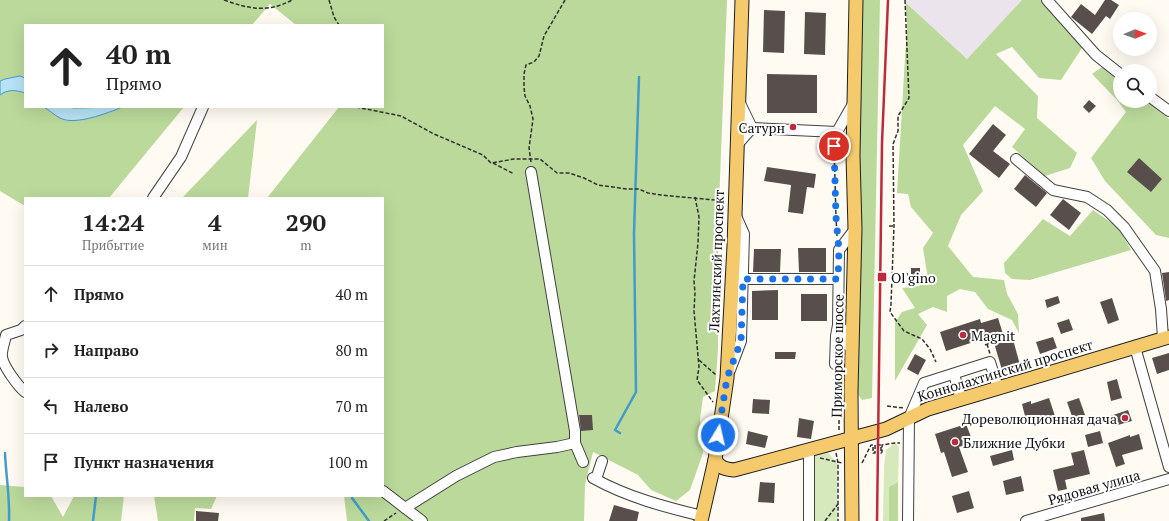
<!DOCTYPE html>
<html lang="ru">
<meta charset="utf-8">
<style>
:root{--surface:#fff;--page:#f2f2f2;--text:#222;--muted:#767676;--line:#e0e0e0}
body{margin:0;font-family:"PT Serif",serif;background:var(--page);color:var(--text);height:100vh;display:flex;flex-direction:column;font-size:15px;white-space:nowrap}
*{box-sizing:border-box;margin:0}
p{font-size:13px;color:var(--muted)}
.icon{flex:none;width:22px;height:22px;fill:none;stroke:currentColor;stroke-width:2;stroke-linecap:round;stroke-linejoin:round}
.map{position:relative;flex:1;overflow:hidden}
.side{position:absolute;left:24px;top:197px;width:360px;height:300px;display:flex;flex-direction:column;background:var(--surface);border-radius:0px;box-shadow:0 4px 16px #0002}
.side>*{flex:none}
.banner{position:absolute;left:24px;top:24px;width:360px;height:84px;border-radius:0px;box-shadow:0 4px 16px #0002;background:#fff;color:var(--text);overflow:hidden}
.needle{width:26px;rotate:89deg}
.tools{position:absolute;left:1113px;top:12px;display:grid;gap:8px}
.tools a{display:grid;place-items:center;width:44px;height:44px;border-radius:50%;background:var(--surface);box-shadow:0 4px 16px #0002;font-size:20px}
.pin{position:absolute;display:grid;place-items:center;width:34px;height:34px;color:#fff;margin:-17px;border:2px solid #fff;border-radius:50%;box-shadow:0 1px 4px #0007}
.me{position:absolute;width:44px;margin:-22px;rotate:9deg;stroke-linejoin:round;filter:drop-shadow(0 0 3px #0008)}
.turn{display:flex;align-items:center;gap:14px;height:84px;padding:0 16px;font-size:18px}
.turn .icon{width:52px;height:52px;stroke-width:2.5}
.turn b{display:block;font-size:28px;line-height:34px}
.eta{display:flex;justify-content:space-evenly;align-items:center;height:68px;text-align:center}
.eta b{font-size:24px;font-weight:600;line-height:28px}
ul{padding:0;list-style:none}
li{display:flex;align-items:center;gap:12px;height:56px;padding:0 16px;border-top:1px solid var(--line)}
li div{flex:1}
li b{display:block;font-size:15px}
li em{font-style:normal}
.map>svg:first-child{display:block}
.industrial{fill:#ece4ed}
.green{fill:#d6e9bc}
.forest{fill:#bbd99b}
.water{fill:#b8e2f5;stroke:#419cca}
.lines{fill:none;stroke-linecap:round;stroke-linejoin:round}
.stream{stroke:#419cca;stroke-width:2.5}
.building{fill:#584f4c}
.minor-casing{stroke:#424242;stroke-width:12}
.major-casing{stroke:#202020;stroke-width:15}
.path{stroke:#313131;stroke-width:1.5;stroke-dasharray:4 2;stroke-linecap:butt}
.minor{stroke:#fff;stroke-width:10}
.major{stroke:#f4ca6c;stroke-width:13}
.rail{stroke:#bc2a3b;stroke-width:2.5}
.route{stroke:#1a73e8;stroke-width:7;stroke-dasharray:0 12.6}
.poi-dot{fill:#bc2a3b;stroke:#fff;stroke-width:1.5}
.labels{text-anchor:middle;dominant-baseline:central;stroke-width:4;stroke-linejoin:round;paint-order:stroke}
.poi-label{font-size:14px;fill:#0f0f0f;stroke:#fff;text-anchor:start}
.street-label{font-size:14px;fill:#0f0f0f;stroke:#fff}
</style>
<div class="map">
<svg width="1169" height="521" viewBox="0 0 1169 521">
<rect width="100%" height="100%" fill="#fffbf2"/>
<path class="industrial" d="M905,0h117l-55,59 -47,-43 -15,-14z"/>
<g class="green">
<path d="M895,443l4,4 -1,35 -9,5v34h-6l1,-55 2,-16z"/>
<path d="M826,450l11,13v58h-23l-1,-65z"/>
</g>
<g class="forest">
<path d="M0,0h727l-9,230v119l-3,42 -12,6 -3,22 3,34 -13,37 -14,11 -25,-11 -13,-15 -45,-23 -8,33 -1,36h-237l-3,-25h39v-298h-116l72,-91h44v-82h-87l-26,-21 -18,21h-227v82h159l-75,91h-84v8l-25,-15z"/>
<path d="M863,0h17l-8,398 -10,2 -5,-7v-128z"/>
<path d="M1022,0h19l45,42 -25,38 -22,-2 -27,-31 -16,7 42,42 -1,22 40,35 -7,15 -25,8 -33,-29 13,-18 -30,-23 -32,39 20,46 -22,24 -13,31 25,31 31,3 3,14 11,20 1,19 -7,-13 -24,-11 -13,-17 -15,-3 -13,7v16l-14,-5 -15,7 9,11 -32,56v-59l7,-10 13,-4 -13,-20 17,-2 9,-7 -5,-31 10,-15 -22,-26 -3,-13 -11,-1 10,-169 -2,-22 62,57z"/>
<path d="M1102,67l18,13v21h28l21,18v119l-13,-3 -51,-54 -14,-23 35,-46 -9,-12 -25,-26z"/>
<path d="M257,120l-9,78h-66z"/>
<path d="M1093,210l26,18 12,22 -101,30 -18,-1 -7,-6 -1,-10 39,-44 27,17z"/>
<path d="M898,482v39h-9v-34z"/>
<path d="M0,485l25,2v9h26l12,21 11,-21h50l-3,25h-121z"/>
<path d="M154,496h63l-6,13 -16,-1 -1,13h-36z"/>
</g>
<g class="water">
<path d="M20,76l5,2v15c-9,-3 -17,-4 -25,2v-14l5,-2z"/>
<path d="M44,107h26l4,1 49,-1c-16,6 -48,19 -63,11 -6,-3 -11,-8 -16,-11z"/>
</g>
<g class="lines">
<g class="stream">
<path d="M620,433l-5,-3 21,-38 -2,-159 5,-156"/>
<path d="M5,453c1,23 5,45 4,68"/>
<path d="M352,498l17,23"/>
<path d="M93,521l3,-25"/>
</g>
</g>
<g class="building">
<path d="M1105,0h6l8,5 -9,14 -4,-3 -14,18 -21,-17 10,-13 14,11z"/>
<path d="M764,10l21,1 -1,42 -21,-1z"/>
<path d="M805,12l21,1 -1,42 -21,-1z"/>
<path d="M767,74l50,1v38h-50z"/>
<path d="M1089,100l7,6 -7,7 -6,-6z"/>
<path d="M993,124l13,11 -13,16 17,13 -11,14 -30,-24z"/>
<path d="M1139,158l23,21 -11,13 -24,-20z"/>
<path d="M767,167l49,7 -2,14 -7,-1 -4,27 -15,-2 3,-27 -27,-4z"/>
<path d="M1025,175l22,18 -11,14 -22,-18z"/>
<path d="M1063,199l18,14 -12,17 -19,-15z"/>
<path d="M798,248h28v24h-27z"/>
<path d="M754,249h27l-1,23h-27z"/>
<rect x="911" y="268" width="9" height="10"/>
<path d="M1169,272v28l-3,1 -4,-28z"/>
<path d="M778,290v30h-26v-29z"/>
<rect x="801" y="294" width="26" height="27"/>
<path d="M1058,296l2,7 -13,5 -2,-8z"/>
<path d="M1112,298l7,22 -11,4 -8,-22z"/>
<path d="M998,318l5,16 8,-2 9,33 -18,5 -10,-34 -46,15 -6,-19 40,-13 1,4z"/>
<path d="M1069,319l4,11 -12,4 -4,-11z"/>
<path d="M1053,337l4,11 -17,6 -4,-12z"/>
<path d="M775,352h21l-1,7h-20z"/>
<path d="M1169,353v17l-12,4 -5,-16z"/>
<path d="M915,354l11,6 -8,15 -11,-6z"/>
<path d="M1117,379l5,19 -11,3 -4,-19z"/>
<path d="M1049,398l6,18 -28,8 -5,-20 9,-3v3z"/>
<path d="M1079,398l6,17 -12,4 -6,-17z"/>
<path d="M753,399l17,1 -1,14 -17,-1z"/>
<path d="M1128,410l4,11 -18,5 -4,-10z"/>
<path d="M579,415h13l1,15 -12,1z"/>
<path d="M799,418l15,3 -3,18 -14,-2z"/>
<path d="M966,424l7,18 -14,5 9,25 -16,5 -8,-25 -3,1 -6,-19z"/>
<path d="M748,431l20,5 -3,12 -19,-4z"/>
<path d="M1100,431l3,12 -15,4 -3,-12z"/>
<path d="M1139,434l4,15 -21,6 3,9 -9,3 -8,-24 22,-8v2z"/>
<path d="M1012,450l2,10 -21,6 -3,-10z"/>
<path d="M1084,450l6,24 -25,6 2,9 -9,2 -5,-21 21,-5 -3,-12z"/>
<path d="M1021,476l3,15 -18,4 -3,-14z"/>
<path d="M760,482l15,1 -1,20 -16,-1z"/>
<path d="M969,491l5,17 -17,5 -5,-17z"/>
<path d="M614,505l25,7 -2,9h-28z"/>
<path d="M196,511l23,2 -1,8h-22z"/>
<path d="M1104,513l1,8h-24v-3z"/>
</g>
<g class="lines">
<g class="minor-casing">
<g id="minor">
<path d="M1047,0l49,55 24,19"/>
<path d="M1150,97l19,14"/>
<path d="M739,101l13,27"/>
<path d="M752,128l85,4"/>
<path d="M837,132l16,-28"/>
<path d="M837,132l16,24"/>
<path d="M737,145l15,-17"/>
<path d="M1016,159l37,31 34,7 20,13 17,17 31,44 6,38 2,29"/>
<path d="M531,172l44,259v12"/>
<path d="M153,198l28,-41 22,-50"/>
<path d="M743,279h95"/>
<path d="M25,326l-4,4 -15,5c-1,6 -5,16 -4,22 1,9 16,29 23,35"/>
<path d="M847,345l-1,-13 -8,-7 1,-75 16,-21"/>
<path d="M1135,347l34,120"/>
<path d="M835,364l1,-28 2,-11"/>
<path d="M730,370l11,-29 3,-107 -8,-18"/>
<path d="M954,374l7,25"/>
<path d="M809,451v70"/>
<path d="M593,478c34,19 72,29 109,38"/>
<path d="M596,479l6,-18"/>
<path d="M383,491l39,30"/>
<path d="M405,508l51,-32 38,-19 23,-5 40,-5 18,-4 8,19"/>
<path d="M908,521l1,-103 15,-35 66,-21 8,26"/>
<path d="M1026,521l143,-42"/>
</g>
</g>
<g class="major-casing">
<g id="major">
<path d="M715,460c5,8 10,9 19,10l152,-41 42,-20 241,-72"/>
<path d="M701,521l14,-61 12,-82 7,-132 8,-246"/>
<path d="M852,521l-1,-130 4,-162 -2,-73 3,-156"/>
</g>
</g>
<g class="path">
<path d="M224,0c25,9 44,13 68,0"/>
<path d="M329,0l5,17 5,8"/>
<path d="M905,0l4,98 -11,18v15l-5,13 1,82 -3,78 -1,8 14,19 18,8 8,10 6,13"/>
<path d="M356,107l45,9 33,18 49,21 8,8 23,-4h26l17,14h12l15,5 14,7 29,4h12l9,4 13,2 64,6"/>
<path d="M834,144l2,73 1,19"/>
<path d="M531,162l-2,-14 4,-29 -3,-13 -5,-10 -1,-9v-13l2,-9 8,-3 5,-6 5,-20 21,-36"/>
<path d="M493,163l21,11"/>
<path d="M695,197l4,20 -1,26 -4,38 1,12 -1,18 5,56 -2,13 16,22"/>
<path d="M889,226h5"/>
<path d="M987,344l3,10"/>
<path d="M985,345l8,-3"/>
<path d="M699,360l17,15"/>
<path d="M837,372l2,16v42"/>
<path d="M974,376l2,8"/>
<path d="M887,406l17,2"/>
<path d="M836,453l2,10v58"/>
<path d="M820,458l22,5"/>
<path d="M862,463l9,-18h2v8h2v-8h6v8l1,-1v-7l13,-2h5"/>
<path d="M384,521l12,-8"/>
<path d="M825,521l13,-17"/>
</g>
<use href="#minor" class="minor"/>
<use href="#major" class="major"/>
<path class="rail" d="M877,521l5,-378 6,-143"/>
</g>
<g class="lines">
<path class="route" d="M718,435l9,-57 14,-37 2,-62h95l1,-29 -3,-33 -2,-71"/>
</g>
<g class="poi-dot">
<circle cx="793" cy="127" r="4"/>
<rect x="877" y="272" width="10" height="10" rx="2"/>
<circle cx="963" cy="335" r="4"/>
<circle cx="1125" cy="418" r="4"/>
<circle cx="955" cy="442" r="4"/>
</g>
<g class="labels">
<g class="poi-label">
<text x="785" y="127" text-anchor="end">Сатурн</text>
<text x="891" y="277">Ol'gino</text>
<text x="971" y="335">Magnit</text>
<text x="1117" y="418" text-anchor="end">Дореволюционная дача</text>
<text x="963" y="442">Ближние Дубки</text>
</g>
<g class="street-label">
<text transform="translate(716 261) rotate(-88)">Лахтинский проспект</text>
<text transform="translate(837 356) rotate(-89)">Приморское шоссе</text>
<text transform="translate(1005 370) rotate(-17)">Коннолахтинский проспект</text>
<text transform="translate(1094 487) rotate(-16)">Рядовая улица</text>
</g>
</g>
</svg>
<div class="tools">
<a><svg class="needle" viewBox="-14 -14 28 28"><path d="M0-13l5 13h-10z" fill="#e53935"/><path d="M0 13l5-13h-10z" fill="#767676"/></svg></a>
<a><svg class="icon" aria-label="search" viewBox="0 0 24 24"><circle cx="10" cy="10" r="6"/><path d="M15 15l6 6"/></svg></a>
</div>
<div class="pin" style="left:834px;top:146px;background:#d93025"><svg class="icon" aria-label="arrive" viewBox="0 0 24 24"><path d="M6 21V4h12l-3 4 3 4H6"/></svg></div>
<svg class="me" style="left:718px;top:435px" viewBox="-20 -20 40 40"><circle r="17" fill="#1a73e8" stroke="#fff" stroke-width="3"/><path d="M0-11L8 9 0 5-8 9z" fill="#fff"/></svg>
<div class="banner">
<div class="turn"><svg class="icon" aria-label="ahead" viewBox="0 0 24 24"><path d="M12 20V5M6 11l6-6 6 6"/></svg><div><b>40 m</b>Прямо</div></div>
</div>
<section class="side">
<div class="eta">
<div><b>14:24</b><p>Прибытие</p></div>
<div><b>4</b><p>мин</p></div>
<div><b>290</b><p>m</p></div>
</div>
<ul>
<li><svg class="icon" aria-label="ahead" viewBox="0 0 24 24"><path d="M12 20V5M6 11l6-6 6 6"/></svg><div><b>Прямо</b></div><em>40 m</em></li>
<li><svg class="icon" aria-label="right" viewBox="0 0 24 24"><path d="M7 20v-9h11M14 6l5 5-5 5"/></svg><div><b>Направо</b></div><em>80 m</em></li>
<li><svg class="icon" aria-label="left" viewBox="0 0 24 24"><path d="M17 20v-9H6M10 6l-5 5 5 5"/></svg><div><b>Налево</b></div><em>70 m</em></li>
<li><svg class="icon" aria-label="arrive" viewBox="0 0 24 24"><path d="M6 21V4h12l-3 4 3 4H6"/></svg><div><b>Пункт назначения</b></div><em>100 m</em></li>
</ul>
</section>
</div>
